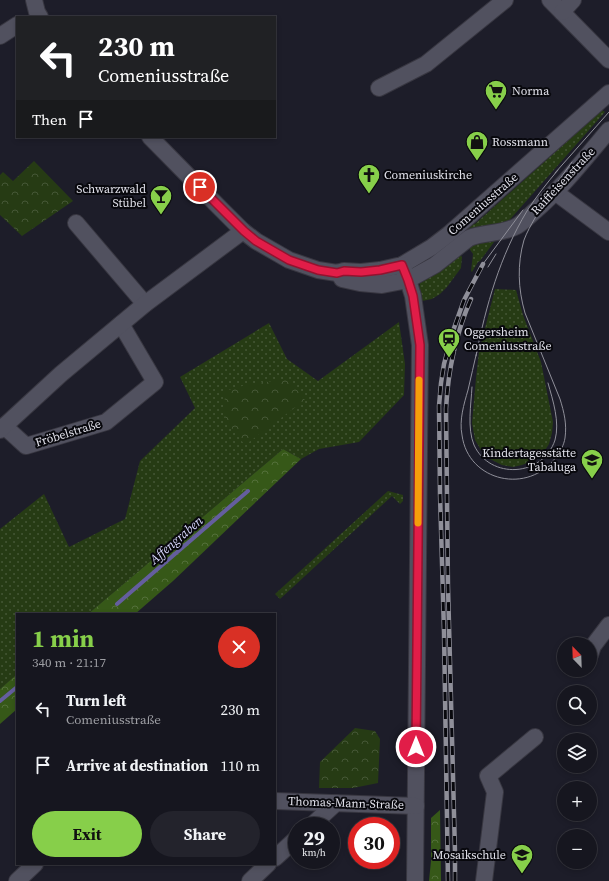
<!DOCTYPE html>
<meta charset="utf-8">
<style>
:root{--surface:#16161f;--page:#23232c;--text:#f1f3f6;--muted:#9e9fa4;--line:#35353d;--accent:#87cf4a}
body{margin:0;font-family:"Source Serif 4",serif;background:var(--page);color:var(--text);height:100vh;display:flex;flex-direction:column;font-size:15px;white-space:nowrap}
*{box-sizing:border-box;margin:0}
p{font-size:13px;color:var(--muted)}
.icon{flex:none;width:22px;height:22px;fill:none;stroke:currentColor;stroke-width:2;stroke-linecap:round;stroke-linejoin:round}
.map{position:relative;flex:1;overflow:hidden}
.sheet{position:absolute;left:16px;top:613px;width:260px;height:252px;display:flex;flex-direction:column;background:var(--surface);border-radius:0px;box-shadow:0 2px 6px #0003,0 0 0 1px var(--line)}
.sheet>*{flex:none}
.hud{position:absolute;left:16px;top:16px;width:260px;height:122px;border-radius:0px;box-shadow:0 2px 6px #0003,0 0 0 1px var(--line);background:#202124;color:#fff;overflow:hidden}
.needle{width:26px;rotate:337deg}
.controls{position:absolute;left:557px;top:637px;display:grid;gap:8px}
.controls a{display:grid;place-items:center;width:40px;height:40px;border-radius:50%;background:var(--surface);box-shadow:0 2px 6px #0003,0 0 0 1px var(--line);font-size:20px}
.speed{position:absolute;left:288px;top:817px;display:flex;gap:8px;font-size:20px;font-weight:700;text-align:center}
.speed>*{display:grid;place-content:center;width:52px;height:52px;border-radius:50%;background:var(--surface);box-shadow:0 2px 6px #0003,0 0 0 1px var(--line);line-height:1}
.speed small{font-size:10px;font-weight:400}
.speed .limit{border:6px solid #d22;background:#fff;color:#111}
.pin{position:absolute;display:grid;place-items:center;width:34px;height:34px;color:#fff;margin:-17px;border:2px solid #fff;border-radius:50%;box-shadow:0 1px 4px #0007}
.me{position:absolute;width:44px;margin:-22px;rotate:0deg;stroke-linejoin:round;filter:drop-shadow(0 0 3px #0008)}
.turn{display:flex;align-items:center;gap:14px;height:84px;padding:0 16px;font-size:18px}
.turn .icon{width:52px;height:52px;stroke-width:2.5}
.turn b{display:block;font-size:28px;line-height:34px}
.then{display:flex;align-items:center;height:38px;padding:0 16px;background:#0003;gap:8px;font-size:15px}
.round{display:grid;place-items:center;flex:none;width:42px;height:42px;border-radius:21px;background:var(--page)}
.overview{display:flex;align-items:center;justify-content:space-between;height:68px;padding:0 16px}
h1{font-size:24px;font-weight:700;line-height:30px;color:var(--accent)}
.button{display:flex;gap:8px;margin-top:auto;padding:8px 16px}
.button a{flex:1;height:46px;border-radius:24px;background:var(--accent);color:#111;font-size:16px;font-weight:700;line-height:46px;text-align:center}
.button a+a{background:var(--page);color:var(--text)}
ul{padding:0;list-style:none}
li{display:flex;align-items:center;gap:12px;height:56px;padding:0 16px}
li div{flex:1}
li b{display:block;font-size:15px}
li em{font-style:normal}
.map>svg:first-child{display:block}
.grass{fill:url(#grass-dots)}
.forest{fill:url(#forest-crowns)}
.park{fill:url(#park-crowns)}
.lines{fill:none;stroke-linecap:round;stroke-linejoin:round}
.stream{stroke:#645e9e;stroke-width:4}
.minor-casing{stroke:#383741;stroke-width:18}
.minor{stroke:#51515f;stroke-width:16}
.tram{stroke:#8f8f99;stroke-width:1}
.rail-casing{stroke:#8f8f99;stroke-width:4.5}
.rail{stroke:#08080d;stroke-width:3;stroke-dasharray:9;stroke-linecap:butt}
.route-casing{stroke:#92132f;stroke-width:10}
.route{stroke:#e11d48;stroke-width:7}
.slow{stroke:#f59e0b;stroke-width:7}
.labels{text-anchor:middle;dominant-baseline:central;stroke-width:4;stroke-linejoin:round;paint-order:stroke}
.poi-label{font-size:12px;fill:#e2e2eb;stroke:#08080d;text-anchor:start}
.street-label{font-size:12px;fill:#e2e2eb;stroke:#08080d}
.water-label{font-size:13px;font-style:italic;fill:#d9d8fe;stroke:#08080d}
</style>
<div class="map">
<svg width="609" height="881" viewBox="0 0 609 881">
<defs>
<pattern id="grass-dots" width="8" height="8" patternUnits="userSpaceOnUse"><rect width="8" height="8" fill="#263b14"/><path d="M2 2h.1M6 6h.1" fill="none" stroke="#455736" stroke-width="1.8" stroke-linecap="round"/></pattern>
<pattern id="forest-crowns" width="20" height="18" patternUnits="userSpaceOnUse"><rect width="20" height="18" fill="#365818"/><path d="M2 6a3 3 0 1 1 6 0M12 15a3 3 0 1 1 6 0" fill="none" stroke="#53703a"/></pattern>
<pattern id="park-crowns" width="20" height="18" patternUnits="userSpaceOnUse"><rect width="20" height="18" fill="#263b14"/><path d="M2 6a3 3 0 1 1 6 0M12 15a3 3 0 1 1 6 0" fill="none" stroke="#455736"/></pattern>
</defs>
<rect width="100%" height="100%" fill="#1d1d29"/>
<g class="grass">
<path d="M602,110l3,2 -98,111 -49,16 -2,-3 11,-11 8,-1z"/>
<path d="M497,238l-17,23 -2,1 -6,10 -1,-1 2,-17 -5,-7 4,-4z"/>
<path d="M459,253l3,4 -1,11 -14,19 -7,7 -8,5 -10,2 -3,-11 1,-8z"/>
<path d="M495,289l21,1 7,25 18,47 12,60 -1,11 -3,11 -7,11 -10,6 -10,4 -9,2 -11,-2 -12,-6 -9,-9 -6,-10 -3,-17 4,-45 3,-26z"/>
<path d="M399,322l6,42 -1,31 -45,47 -40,7 -18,10 -18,-10 -195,165h-71v60l-17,15v-160l44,-35 25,53 56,-28 15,-58 55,-53 -15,-31 89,-54 18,36 31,22z"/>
<path d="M388,491l15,4v6l-3,3 -8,-8 -112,103 -5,-5z"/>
</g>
<g class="forest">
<path d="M283,449l18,10 -128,122 -38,33h-47z"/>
<path d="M17,674v35l-17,15v-35z"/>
<path d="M440,810l1,71h-12l2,-20v-43z"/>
</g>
<g class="park">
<path d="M34,161l39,40 -51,35 -22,-21v-40l3,-3 10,9z"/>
<path d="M289,379l16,21 -60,45 -21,-26 1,-28 24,-7z"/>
<path d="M355,728l20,3 5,8 -2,44 -25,5h-34l1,-26z"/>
</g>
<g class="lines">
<g class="stream">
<path d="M117,604l131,-113"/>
<path d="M0,701l17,-14"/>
</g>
<g class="minor-casing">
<g id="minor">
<path d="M34,0l3,12 3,5"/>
<path d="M550,0l59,60"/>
<path d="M562,12l11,-12"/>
<path d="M0,36l17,-11"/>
<path d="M379,88l47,-24 79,-64"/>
<path d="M150,137l69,70 24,24 13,10 33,19 29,10 19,3 7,-2 17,1 19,-2 22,-5 30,-18 17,-13 160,-141"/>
<path d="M555,192l54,40"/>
<path d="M76,223l69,81"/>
<path d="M402,265l6,15 5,16 7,49 -5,536"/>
<path d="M341,277l1,2 18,4 22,2 26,-5 27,-15 34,-27c16,-6 34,-4 48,-12 7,-4 13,-11 19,-16 27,-23 50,-53 73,-80"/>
<path d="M4,426l22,20 80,-24 49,-40 -34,-58"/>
<path d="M0,430l61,-56 84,-70 98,-73"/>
<path d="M590,655l3,-9 16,-21"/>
<path d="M275,801l141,5"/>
<path d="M311,826l25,-23"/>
<path d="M275,858l22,-20"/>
<path d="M17,881l18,-17"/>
<path d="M250,881l18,-17"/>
<path d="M484,881l11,-89 -7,-16 47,-39"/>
</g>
</g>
<use href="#minor" class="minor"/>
<g class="tram">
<path d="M555,173l54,-61"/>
<path d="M483,264l40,-54"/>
<path d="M488,267l8,-13"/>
<path d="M477,351c-3,13 -6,26 -9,39 -4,14 -9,30 -6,45 6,47 67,60 94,22 4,-5 8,-12 9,-19 2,-14 -1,-26 -5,-39l-35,-86c-7,-24 -8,-49 -1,-73 3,-8 7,-15 11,-22 11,-20 24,-38 37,-56"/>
<path d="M476,356c10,-51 24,-100 51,-145 9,-14 20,-28 31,-41"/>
<path d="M472,387c-1,18 -5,41 2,58 16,35 69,32 81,-5 5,-18 -2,-39 -7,-57"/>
</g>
<g class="rail-casing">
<g id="rail">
<path d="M448,881l-4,-249 -4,-138 -1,-88 2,-23 3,-19 9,-33 11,-31 19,-36"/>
<path d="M455,881v-29l-7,-266 -2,-177c2,-38 10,-76 25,-110"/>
</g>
</g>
<use href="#rail" class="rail"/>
</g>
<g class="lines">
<g class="route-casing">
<path id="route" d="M200,187l44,44 12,10 33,19 29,10 19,3 7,-2 17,1 19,-2 22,-5 6,15 5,16 7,49 -4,402"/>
</g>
<use href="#route" class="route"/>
<path class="slow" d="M418,523l1,-143"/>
</g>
<defs>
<g id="supermarket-pin" transform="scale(1.15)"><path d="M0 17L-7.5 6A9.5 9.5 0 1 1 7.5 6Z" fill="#87cf4a" stroke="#08080d"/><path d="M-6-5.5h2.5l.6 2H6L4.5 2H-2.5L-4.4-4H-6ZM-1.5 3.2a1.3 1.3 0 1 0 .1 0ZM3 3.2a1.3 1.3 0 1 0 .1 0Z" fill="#111"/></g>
<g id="shop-pin" transform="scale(1.15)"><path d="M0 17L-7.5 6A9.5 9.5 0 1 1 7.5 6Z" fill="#87cf4a" stroke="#08080d"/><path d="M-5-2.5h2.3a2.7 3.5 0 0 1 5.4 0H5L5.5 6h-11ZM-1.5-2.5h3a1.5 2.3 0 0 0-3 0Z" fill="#111"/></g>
<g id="church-pin" transform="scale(1.15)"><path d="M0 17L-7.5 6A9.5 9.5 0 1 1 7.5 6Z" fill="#87cf4a" stroke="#08080d"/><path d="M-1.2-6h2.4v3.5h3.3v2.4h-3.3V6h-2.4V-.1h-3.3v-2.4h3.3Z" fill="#111"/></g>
<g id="bar-pin" transform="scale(1.15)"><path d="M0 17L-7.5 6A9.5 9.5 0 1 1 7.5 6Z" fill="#87cf4a" stroke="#08080d"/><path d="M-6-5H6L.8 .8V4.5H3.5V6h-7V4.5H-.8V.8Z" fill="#111"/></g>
<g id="station-pin" transform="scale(1.15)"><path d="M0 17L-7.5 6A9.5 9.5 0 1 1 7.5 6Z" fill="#87cf4a" stroke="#08080d"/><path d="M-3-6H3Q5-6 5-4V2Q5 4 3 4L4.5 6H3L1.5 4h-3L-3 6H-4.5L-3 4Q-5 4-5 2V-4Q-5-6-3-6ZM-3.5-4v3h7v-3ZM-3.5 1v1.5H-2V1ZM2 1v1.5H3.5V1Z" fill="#111"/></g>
<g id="school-pin" transform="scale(1.15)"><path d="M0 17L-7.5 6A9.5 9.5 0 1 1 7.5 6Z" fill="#87cf4a" stroke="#08080d"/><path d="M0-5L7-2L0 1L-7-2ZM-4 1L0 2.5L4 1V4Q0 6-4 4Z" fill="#111"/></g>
</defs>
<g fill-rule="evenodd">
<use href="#supermarket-pin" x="496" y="91"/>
<use href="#shop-pin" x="477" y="142"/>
<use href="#church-pin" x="369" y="175"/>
<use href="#bar-pin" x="161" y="196"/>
<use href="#station-pin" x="449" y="339"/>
<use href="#school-pin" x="592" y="460"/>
<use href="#school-pin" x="522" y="855"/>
</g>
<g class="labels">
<g class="poi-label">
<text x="512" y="91">Norma</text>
<text x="492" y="142">Rossmann</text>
<text x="384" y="175">Comeniuskirche</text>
<text x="146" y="189" text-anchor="end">Schwarzwald<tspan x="146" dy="14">Stübel</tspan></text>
<text x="464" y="332">Oggersheim<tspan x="464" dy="14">Comeniusstraße</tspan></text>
<text x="576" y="453" text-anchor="end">Kindertagesstätte<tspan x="576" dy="14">Tabaluga</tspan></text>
<text x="506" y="855" text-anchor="end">Mosaikschule</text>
</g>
<g class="street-label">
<text transform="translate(563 181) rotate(-47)">Raiffeisenstraße</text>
<text transform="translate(483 204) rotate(-41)">Comeniusstraße</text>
<text transform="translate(68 433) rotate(-17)">Fröbelstraße</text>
<text transform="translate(346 803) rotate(2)">Thomas-Mann-Straße</text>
</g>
<g class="water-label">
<text transform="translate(176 540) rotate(-41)">Affengraben</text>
</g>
</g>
</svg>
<div class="controls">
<a><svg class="needle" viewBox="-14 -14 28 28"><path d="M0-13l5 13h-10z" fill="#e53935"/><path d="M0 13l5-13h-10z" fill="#9e9fa4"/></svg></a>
<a><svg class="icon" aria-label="search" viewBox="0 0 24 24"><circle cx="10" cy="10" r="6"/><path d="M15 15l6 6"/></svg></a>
<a><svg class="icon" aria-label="layers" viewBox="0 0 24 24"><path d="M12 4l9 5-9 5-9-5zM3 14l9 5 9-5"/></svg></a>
<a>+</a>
<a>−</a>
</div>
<div class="speed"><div>29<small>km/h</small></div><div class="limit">30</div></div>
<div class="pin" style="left:200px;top:187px;background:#d93025"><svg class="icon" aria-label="arrive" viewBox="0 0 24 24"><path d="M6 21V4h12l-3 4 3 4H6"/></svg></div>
<svg class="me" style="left:416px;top:747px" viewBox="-20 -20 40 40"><circle r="17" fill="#e11d48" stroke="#fff" stroke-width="3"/><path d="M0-11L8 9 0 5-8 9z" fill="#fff"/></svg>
<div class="hud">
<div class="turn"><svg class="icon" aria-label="left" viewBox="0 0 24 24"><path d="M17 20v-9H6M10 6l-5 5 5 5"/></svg><div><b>230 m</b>Comeniusstraße</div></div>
<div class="then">Then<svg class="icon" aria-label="arrive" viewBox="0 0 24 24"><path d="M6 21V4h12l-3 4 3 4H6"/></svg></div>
</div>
<section class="sheet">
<div class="overview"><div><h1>1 min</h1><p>340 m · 21:17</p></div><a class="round" style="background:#d93025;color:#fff"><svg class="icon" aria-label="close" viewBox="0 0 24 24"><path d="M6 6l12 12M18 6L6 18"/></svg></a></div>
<ul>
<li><svg class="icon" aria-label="left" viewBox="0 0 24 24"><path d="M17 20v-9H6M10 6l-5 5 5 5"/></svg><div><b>Turn left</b><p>Comeniusstraße</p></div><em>230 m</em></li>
<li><svg class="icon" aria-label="arrive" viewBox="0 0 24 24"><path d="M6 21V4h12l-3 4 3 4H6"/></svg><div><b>Arrive at destination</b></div><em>110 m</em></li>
</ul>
<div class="button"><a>Exit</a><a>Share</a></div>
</section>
</div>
